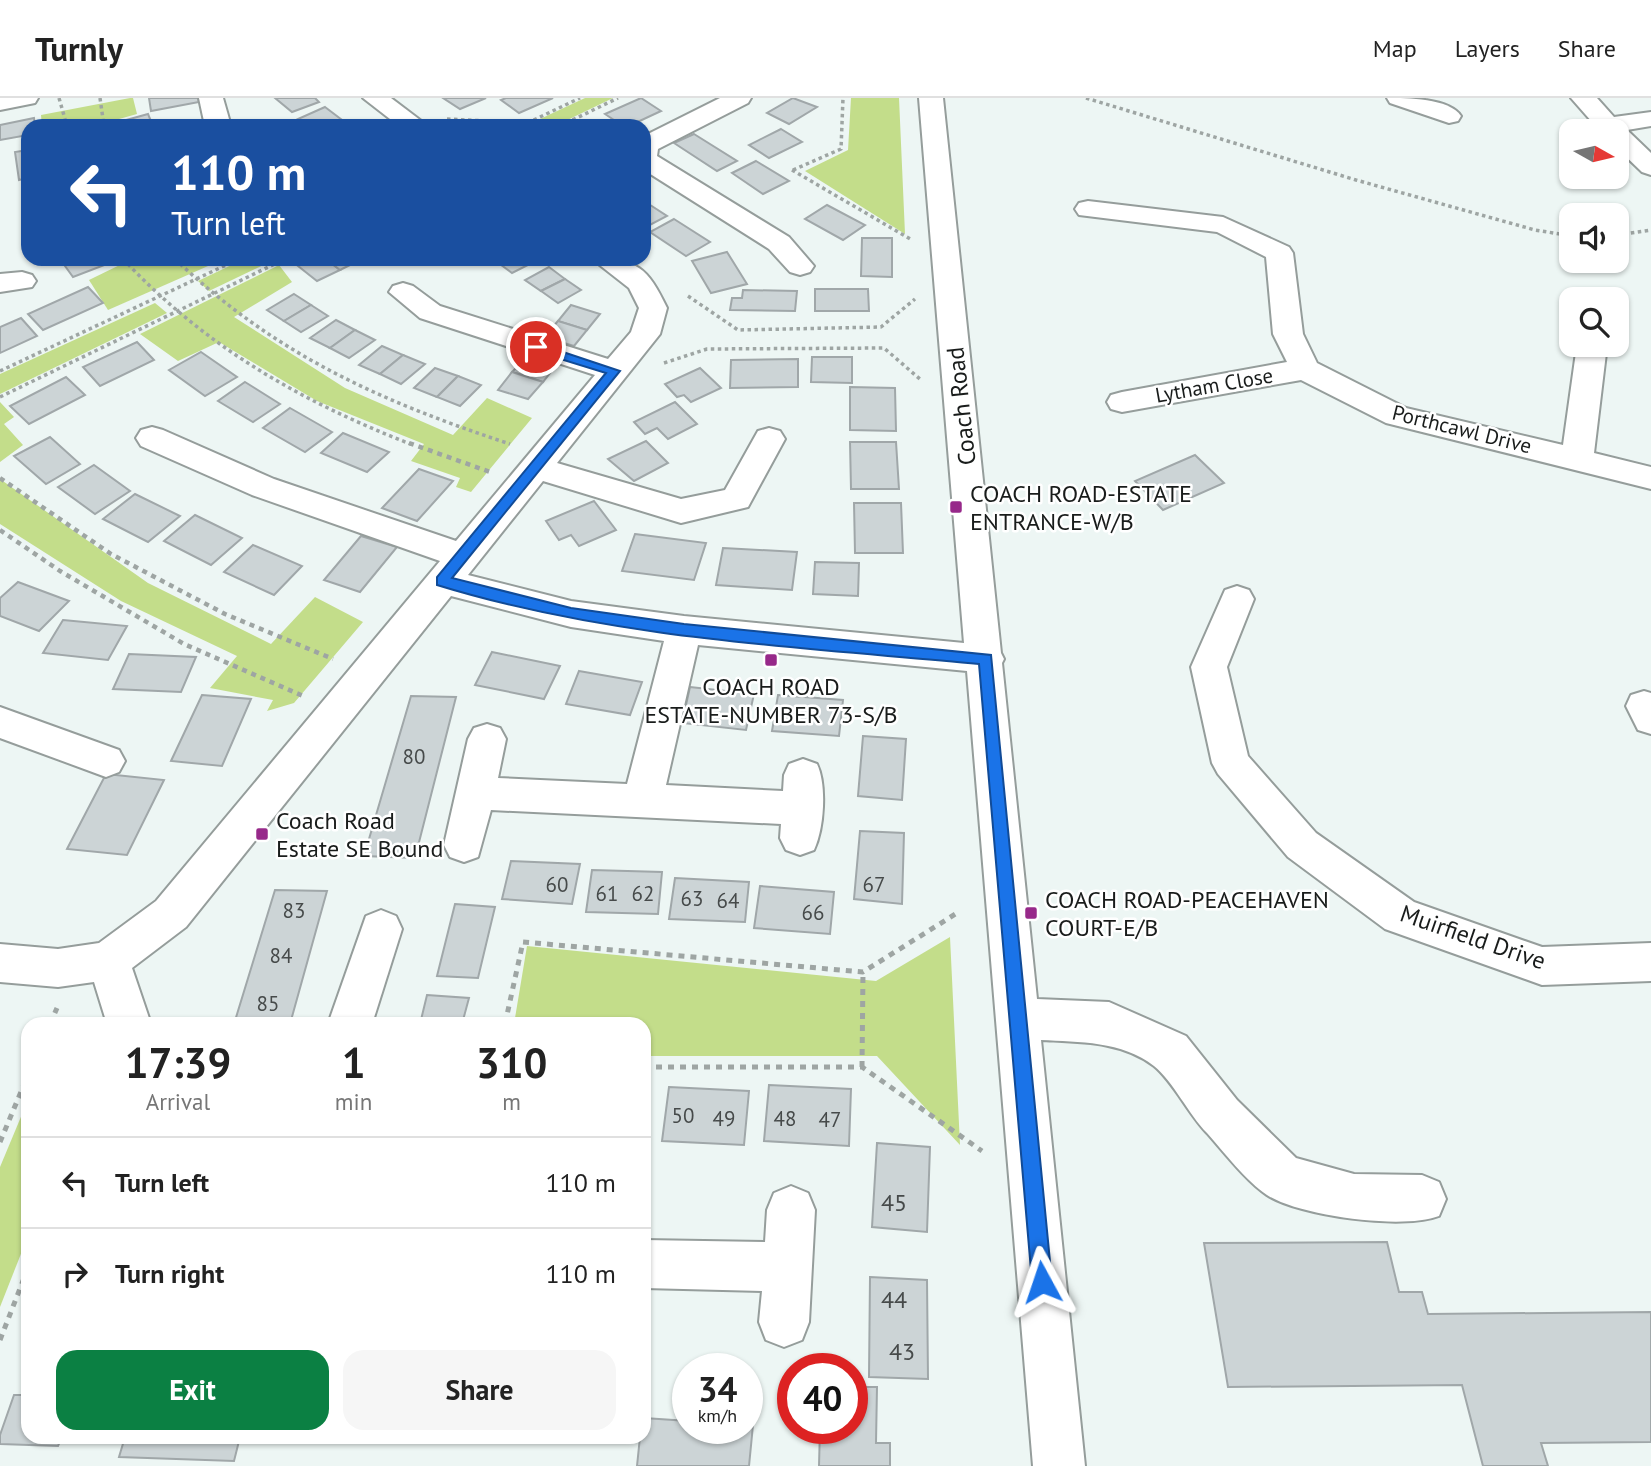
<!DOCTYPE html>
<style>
:root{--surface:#fff;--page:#f6f6f6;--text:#222;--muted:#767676;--line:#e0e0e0;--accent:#0b8043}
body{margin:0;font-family:"PT Sans",sans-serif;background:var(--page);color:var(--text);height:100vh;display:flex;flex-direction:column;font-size:26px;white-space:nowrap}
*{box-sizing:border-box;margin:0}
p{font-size:23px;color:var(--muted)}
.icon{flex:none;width:38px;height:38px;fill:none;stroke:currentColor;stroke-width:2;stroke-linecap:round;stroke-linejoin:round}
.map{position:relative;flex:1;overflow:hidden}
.sheet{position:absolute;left:21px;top:919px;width:630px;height:427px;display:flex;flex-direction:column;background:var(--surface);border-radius:21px;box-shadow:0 2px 5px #0004}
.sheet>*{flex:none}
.guide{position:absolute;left:21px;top:21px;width:630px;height:147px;border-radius:21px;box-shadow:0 2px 5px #0004;background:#1a4fa0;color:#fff;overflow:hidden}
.needle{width:46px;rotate:98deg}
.fabs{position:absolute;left:1559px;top:21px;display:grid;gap:14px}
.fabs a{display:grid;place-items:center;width:70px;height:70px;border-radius:14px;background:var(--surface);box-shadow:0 2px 5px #0004;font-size:35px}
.speed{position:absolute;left:672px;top:1255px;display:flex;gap:14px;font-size:35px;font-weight:700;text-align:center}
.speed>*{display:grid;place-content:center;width:91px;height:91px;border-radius:50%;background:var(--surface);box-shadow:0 2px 5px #0004;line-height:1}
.speed small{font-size:18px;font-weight:400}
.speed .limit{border:10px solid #d22;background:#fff;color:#111}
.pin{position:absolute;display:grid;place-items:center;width:60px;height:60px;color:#fff;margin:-30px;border:4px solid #fff;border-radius:50%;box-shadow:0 2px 7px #0007}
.me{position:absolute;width:77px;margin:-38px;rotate:355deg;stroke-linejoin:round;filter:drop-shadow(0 0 5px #0008)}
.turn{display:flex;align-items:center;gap:24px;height:147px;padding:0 35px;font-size:32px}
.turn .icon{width:91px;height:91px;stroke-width:2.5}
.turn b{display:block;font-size:49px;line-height:60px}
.eta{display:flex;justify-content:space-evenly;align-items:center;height:119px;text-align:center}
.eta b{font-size:42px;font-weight:700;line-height:49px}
.action{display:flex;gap:14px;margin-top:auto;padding:14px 35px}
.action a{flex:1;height:80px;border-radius:21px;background:var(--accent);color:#fff;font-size:28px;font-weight:700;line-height:80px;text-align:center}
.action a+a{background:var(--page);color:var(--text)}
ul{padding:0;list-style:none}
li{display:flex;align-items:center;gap:21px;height:91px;padding:0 35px;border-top:2px solid var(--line)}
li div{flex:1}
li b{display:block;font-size:26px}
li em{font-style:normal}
header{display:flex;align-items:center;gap:42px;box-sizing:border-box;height:98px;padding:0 35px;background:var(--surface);border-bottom:2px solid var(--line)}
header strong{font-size:33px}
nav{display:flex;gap:38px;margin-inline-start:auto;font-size:24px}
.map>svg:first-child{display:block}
.green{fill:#c3dd8a}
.building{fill:#ccd4d6;stroke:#a0a7a9;stroke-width:2}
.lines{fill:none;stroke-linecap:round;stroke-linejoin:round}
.minor-casing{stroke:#959d9b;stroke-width:4}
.path-far2{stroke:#9ea5a3;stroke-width:3.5;stroke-dasharray:3.5 3.5;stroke-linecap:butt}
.path-far1{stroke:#9ea5a3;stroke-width:4.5;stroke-dasharray:5 5;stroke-linecap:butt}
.path{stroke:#9ea5a3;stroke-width:5;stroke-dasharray:6 6;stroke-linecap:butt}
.minor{fill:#fff;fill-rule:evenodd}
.route{fill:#1a73e8;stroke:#114b97;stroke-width:2}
.poi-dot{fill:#97298a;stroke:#fff;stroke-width:2.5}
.labels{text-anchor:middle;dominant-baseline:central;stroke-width:5;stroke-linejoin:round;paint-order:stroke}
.far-street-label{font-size:21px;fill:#191c1b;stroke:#fff}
.number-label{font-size:21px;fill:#464a4a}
.street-label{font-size:24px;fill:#191c1b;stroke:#fff}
.poi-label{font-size:24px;fill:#191c1b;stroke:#fff;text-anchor:start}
.near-number-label{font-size:24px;fill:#464a4a}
</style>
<header>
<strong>Turnly</strong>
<nav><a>Map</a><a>Layers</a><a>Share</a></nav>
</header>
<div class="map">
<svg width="1651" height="1368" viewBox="0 0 1651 1368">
<rect width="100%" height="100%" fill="#edf6f4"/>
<g class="green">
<path d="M130,0h3l4,16 -43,12h-52l-1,-11z"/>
<path d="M585,0h28l-58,28h-30z"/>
<path d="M851,0h48l6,136 -100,-63 43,-21z"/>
<path d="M132,161h92l-116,51 -19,-30z"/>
<path d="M244,161h32l-67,32 -11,-10z"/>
<path d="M279,167l13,17 -58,35 111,71 108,47 34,-37 45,20 -61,74 -15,-5 4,-9 -49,-17 13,-17 -107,-43 -98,-59 -41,19 -38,-27z"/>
<path d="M155,205l12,10 -167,81v-20z"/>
<path d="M0,304l14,15 -10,7 19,21 -23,17z"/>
<path d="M0,381l148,104 123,61 44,-47 48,25 -69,81 -27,8 6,-11 -63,-12 27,-32 -116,-55 -121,-77z"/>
<path d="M950,839l10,208 -83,-89h-233v-32h-130l13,-78 349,35z"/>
<path d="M28,1002v136l-28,71v-140z"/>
</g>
<g class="building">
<path d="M149,0h49l1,4 -48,9z"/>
<path d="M275,0h40l4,4 -27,10z"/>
<path d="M443,0h43l-26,11z"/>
<path d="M506,0h47l-34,15 -18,-13z"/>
<path d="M641,0l20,13 -32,15h-6l-18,-12z"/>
<path d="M793,0l24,9 -28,17 -22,-11z"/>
<path d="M325,9l25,19h-43l-9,-7z"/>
<path d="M148,16l5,12h-33l-1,-4z"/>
<path d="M34,20l1,8h-7v9l-28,5v-15z"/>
<path d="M781,31l21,13 -33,16 -20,-13z"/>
<path d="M694,36l43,27 -20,10 -43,-28z"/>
<path d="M28,52v28l-9,2 -4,-28z"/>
<path d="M756,63l33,20 -26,13 -31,-21z"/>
<path d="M644,103l23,15 -23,12z"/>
<path d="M827,107l38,20 -22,15 -38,-21z"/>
<path d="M674,121l36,23 -24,14 -36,-24z"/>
<path d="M862,140h30v39l-31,-1z"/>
<path d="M727,154l20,32 -36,9 -19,-32z"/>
<path d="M60,161h44l3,5 -34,13z"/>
<path d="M313,161h13l14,11 -23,11 -19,-15z"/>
<path d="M326,161h36l-22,11z"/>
<path d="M503,161h30l3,2 -24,12 -15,-11z"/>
<path d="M549,169l16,12 -24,12 -16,-11z"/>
<path d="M565,181l16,11 -23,13 -17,-12z"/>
<path d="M88,189l15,16 -60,27 -15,-16z"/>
<path d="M815,191h53l1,22h-54z"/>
<path d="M743,192l54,1 -2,20 -65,-1 2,-12h10z"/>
<path d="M294,196l17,11 -27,16 -17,-11z"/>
<path d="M311,207l17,11 -27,16 -17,-11z"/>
<path d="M571,207l29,9 -13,16 -29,-9z"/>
<path d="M21,220l16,18 -37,17v-26z"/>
<path d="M336,222l19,10 -25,18 -20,-10z"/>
<path d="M558,223l29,9 -13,16 -30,-9z"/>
<path d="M355,232l20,10 -26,18 -19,-10z"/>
<path d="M137,244l17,18 -54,26 -17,-19z"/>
<path d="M382,248l21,9 -23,19 -21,-9z"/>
<path d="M201,254l36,25 -32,19 -36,-26z"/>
<path d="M403,257l22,9 -24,20 -21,-10z"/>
<path d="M527,258l30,8 -14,18 -31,-10z"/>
<path d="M812,259h40v26l-41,-1z"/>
<path d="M798,261v28l-68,1 1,-28z"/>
<path d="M435,270l23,8 -21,21 -23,-9z"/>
<path d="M700,270l21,20 -30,14 -7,-7 -7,2 -12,-13z"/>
<path d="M512,274l31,10 -15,17 -30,-9z"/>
<path d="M458,278l23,9 -21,21 -23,-9z"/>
<path d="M66,279l19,18 -56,29 -19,-18z"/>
<path d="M245,284l35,22 -27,18 -35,-21z"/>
<path d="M850,289l45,1 1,43 -46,-1z"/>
<path d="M675,304l22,22 -29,15 -11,-11 -12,6 -11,-12z"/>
<path d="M290,310l42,24 -27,20 -42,-24z"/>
<path d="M343,335l46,19 -22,20 -46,-19z"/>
<path d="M50,339l30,27 -34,20 -32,-28z"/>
<path d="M646,343l22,22 -34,18 -26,-22z"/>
<path d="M850,344h46l3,47h-48z"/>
<path d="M1195,357l29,28 -61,27 -28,-29z"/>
<path d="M94,367l36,26 -35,23 -37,-27z"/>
<path d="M419,371l34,12 -36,40 -35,-13z"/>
<path d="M135,396l45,22 -32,26 -45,-23z"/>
<path d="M594,403l22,29 -37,16 -8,-11 -12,5 -13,-19z"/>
<path d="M854,405h47l2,50h-48z"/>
<path d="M195,417l47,23 -31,27 -47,-24z"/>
<path d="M635,436l71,9 -12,37 -72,-9z"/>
<path d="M361,438l36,11 -37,45 -36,-12z"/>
<path d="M253,447l49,21 -28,29 -50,-23z"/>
<path d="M723,450l74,4 -5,38 -76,-5z"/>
<path d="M815,464l44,1 -1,33 -45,-2z"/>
<path d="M18,484l51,19 -30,30 -39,-15v-18z"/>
<path d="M63,522l64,6 -19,34 -65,-7z"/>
<path d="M492,554l68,14 -16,33 -69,-14z"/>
<path d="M129,556l67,3 -15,35 -68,-3z"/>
<path d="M579,573l63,11 -12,33 -64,-11z"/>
<path d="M690,589l64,7 -8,36 -64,-7z"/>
<path d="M202,597l49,4 -29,67 -51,-5z"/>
<path d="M778,597l65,5 -4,36 -67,-5z"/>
<path d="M411,598l45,1 -41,161 -51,-2z"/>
<path d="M863,638l43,3 -4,61 -44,-4z"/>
<path d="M106,676l58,6 -37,75 -60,-6z"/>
<path d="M860,733l44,2 -2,71 -48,-5z"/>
<path d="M511,763l69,3 -8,40 -70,-5z"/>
<path d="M592,772l70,2 -4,42 -72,-2z"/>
<path d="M675,780l74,4 -4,40 -76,-3z"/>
<path d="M760,788l74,6 -4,42 -76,-6z"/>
<path d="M275,792l52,1 -37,133h-56z"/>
<path d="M455,806l40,3 -17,71 -41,-2z"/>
<path d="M427,897l42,3 -7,26h-42z"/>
<path d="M769,987l82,4 -2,57 -85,-5z"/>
<path d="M669,989l80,4 -5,54 -82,-4z"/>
<path d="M877,1045l53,4 -3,85 -55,-5z"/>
<path d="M1387,1144l12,50h23l6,22 223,-2v130l-110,1 7,23h-65l-21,-81 -234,2 -24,-144z"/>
<path d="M870,1179l57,3 1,99 -59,-2z"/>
<path d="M28,1281v58h34l-4,9 -58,-2v-9l14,-40h8z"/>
<path d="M852,1289h25l-1,56h14v23h-71l1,-38h32z"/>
<path d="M644,1320l44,3v7h59v-3h6l-4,41h-112l3,-29h4z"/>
<path d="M125,1339h115l-6,24 -115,-4z"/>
</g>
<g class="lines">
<g class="minor-casing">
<g id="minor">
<path d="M0,0h38l-3,5 -35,7z"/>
<path d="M199,0h24l8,28h-26z"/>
<path d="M363,0h28l37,28h-29z"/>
<path d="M720,0h31l-3,5 -90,46 -1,7 132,81 25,29 -4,6 -10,3 -10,-3 -21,-23 -125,-79v-34z"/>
<path d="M919,0h24l58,555 3,6 -2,4 35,336 72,3 77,34 51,64 59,58 58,16 68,1 17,7 7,17 -7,17c-36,14 -140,0 -172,-21 -20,-13 -44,-44 -60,-62 -18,-18 -34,-52 -53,-67 -32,-25 -75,-24 -113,-26l44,426h-52l-66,-795 -269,-26 -32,140 117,6 1,-16 5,-11 14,-5 14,5c10,21 7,65 -3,86l-14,5 -14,-5 -6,-12 1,-14 -290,-14 -13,47 -14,5 -14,-5 -6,-12 24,-106 6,-11 13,-4 13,4 6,11 -8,39 129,6 37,-143 -93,-14 -120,-31 -265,331 -54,41 19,56h-44l-13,-42 -36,5 -58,-5v-38l58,5 41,-6 57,-42 284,-340 -188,-66 -111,-49 -5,-8 5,-8 11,-3 11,3 111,49 182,62 139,-166 -175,-57 -31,-26 4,-6 10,-3 10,3 27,20 168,53 23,-27 8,-24 -10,-20 -37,-29c46,0 55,8 75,49l-7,26 -103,129 124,36 44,-9 33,-59 11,-3 11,3 5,8 -37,68 -67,16 -138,-42 -75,94 103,26 113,15 280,27z"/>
<path d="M1387,0c20,0 62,0 74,18l-3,5 -9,2 -59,-20z"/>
<path d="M1571,0h26l17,19 37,-5v14l-24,4 24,23v22l-9,-3 -25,-24v-17h-17z"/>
<path d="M1088,103l135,16 66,30 4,6 10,81 14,29 89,45 157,37 14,-100h30l-13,108 57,14v22l-265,-66 -85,-43 -179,32 -11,-3 -4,-7 4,-7 11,-3 165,-30 -14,-28 -7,-77 -49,-25 -138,-17 -4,-6 4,-6z"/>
<path d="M22,174l10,3 4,6 -4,6 -32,5v-18z"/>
<path d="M1237,488l12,4 5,9 -27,68 21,89 68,77 98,69 128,45 109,-4v38l-109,4 -157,-56 -97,-72 -70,-83 -6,-11 -21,-96 34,-77z"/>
<path d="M1644,593l7,2v41l-13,-4 -12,-24 5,-11z"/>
<path d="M0,609l119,43 6,11 -6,11 -13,5 -106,-39z"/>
<path d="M381,812l15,6 6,13 -30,95h-44l38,-108z"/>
<path d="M791,1088l17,7 7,17 -6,112 -7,18 -18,7 -18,-7 -7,-18 3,-31 -118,-3v-48l121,2 2,-32 7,-17z"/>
</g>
</g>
<g class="path-far2">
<path d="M59,0l8,28"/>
<path d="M100,0l4,28"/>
<path d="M1086,0l270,82 179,50 37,6"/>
<path d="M447,21l80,4"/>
<path d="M521,28l59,-28"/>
<path d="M560,28l58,-28"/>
<path d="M792,72l120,70"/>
<path d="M793,72l48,-21 2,-51"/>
<path d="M1617,137l34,-5"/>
<path d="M123,161c84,89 177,142 290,186"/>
<path d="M175,161c101,96 205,142 335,185"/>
<path d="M688,198l50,34 143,-3 34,-28"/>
<path d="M664,265l43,-14 177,-1 37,32"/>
<path d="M0,273l239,-112"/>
<path d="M0,299l285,-138"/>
</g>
<g class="path-far1">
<path d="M409,345l81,29"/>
<path d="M0,380l111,76 114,60 108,45"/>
<path d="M0,432l60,41 124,73 119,52"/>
</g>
<g class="path">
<path d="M50,926l7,-16"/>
<path d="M505,926l18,-82 340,30 94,-59"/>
<path d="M644,969h218l120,84"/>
<path d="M862,969l1,-95"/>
<path d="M0,1044l28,-67"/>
<path d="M0,1242l28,-72"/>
</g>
<use href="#minor" class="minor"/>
</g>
<path class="route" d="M536,245l84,28 -168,207 119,30 113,16 307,31 61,627 -3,7 -7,3 -7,-3 -3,-7 -53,-618c-181,-17 -367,-25 -542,-79v-8l169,-204 -75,-23 -2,-3z"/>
<g class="poi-dot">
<rect x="949" y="402" width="14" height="14" rx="3.5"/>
<rect x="764" y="555" width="14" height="14" rx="3.5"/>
<rect x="255" y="729" width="14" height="14" rx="3.5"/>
<rect x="1024" y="808" width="14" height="14" rx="3.5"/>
</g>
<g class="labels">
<g class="far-street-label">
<text transform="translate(1214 287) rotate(-10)">Lytham Close</text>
<text transform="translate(1462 331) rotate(14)">Porthcawl Drive</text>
</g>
<g class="number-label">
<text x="414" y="658">80</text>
<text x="557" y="786">60</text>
<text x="874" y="786">67</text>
<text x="607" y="795">61</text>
<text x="643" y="795">62</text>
<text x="692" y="800">63</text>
<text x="728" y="802">64</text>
<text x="294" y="812">83</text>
<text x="813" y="814">66</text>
<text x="281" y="857">84</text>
<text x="268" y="905">85</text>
<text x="683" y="1017">50</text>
<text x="724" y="1020">49</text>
<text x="785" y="1020">48</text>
<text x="830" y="1021">47</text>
</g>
<g class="street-label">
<text transform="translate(961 308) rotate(-96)">Coach Road</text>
<text transform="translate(1473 839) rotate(19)">Muirfield Drive</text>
</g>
<g class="poi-label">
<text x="970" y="395">COACH ROAD-ESTATE<tspan x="970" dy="28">ENTRANCE-W/B</tspan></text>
<text x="771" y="588" text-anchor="middle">COACH ROAD<tspan x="771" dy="28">ESTATE-NUMBER 73-S/B</tspan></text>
<text x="276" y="722">Coach Road<tspan x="276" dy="28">Estate SE Bound</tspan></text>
<text x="1045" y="801">COACH ROAD-PEACEHAVEN<tspan x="1045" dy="28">COURT-E/B</tspan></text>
</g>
<g class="near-number-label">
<text x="894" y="1104">45</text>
<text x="894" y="1201">44</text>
<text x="902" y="1253">43</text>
</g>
</g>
</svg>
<div class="fabs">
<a><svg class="needle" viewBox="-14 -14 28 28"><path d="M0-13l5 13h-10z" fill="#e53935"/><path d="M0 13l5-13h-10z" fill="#767676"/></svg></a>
<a><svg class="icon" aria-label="sound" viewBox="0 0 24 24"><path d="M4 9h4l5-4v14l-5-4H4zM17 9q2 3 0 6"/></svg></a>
<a><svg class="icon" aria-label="search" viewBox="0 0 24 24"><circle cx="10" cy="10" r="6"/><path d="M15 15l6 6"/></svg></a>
</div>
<div class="speed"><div>34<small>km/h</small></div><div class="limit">40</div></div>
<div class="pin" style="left:536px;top:249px;background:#d93025"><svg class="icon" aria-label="arrive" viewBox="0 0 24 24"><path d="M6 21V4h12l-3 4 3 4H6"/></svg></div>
<svg class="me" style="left:1042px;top:1184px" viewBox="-20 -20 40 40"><path d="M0-17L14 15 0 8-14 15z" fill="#1a73e8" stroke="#fff" stroke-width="4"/></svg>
<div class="guide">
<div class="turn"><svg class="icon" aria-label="left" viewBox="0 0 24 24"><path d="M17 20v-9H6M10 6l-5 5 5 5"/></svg><div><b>110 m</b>Turn left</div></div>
</div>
<section class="sheet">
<div class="eta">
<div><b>17:39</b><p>Arrival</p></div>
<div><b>1</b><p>min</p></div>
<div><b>310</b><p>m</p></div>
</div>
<ul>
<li><svg class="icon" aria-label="left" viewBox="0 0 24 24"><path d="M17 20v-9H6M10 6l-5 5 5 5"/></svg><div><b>Turn left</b></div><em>110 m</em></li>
<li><svg class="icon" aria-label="right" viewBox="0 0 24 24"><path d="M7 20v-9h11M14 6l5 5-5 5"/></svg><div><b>Turn right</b></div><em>110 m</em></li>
</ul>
<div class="action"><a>Exit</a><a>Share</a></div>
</section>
</div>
